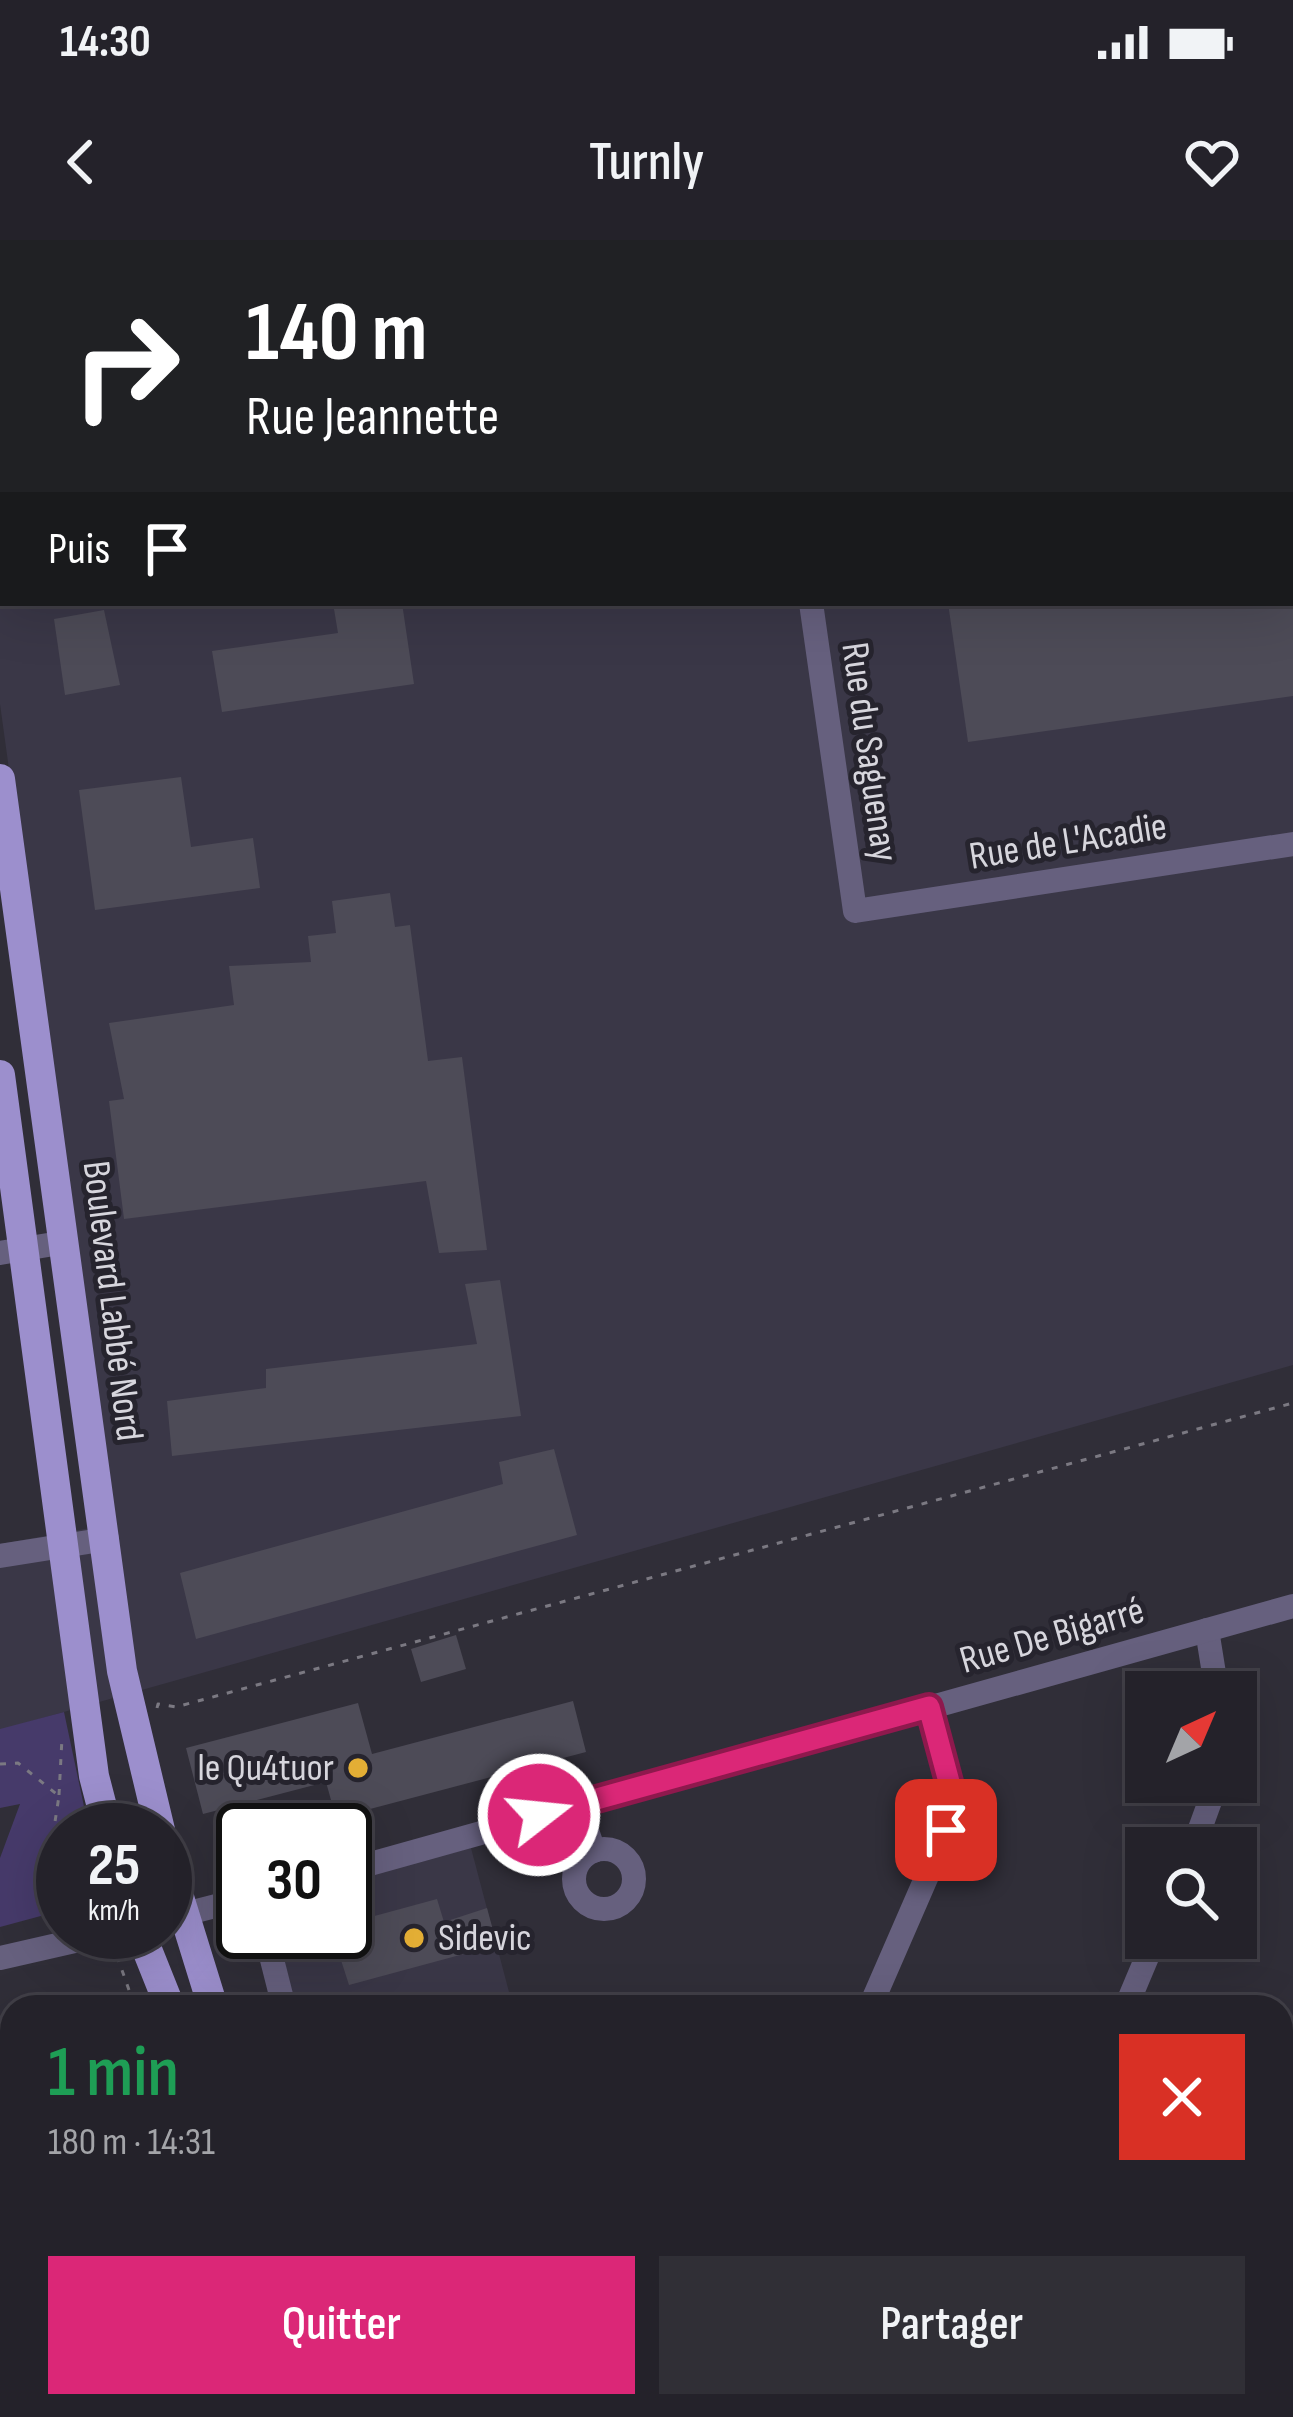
<!DOCTYPE html>
<html lang="fr">
<meta charset="utf-8">
<style>
:root{--surface:#24222a;--page:#302f36;--text:#f1f3f6;--muted:#a3a4a8;--line:#413f47;--accent:#db2777}
body{margin:0;font-family:"Sofia Sans Condensed",sans-serif;background:var(--page);color:var(--text);height:100vh;display:flex;flex-direction:column;font-size:45px;white-space:nowrap}
*{box-sizing:border-box;margin:0}
p{font-size:39px;color:var(--muted)}
.icon{flex:none;width:66px;height:66px;fill:none;stroke:currentColor;stroke-width:2;stroke-linecap:round;stroke-linejoin:round}
.map{position:relative;flex:1;overflow:hidden}
.drawer{position:absolute;left:0px;top:1755px;width:1293px;height:423px;display:flex;flex-direction:column;background:var(--surface);border-radius:36px 36px 0 0;box-shadow:0 12px 48px #0002,0 0 0 3px var(--line)}
.drawer>*{flex:none}
.hud{position:absolute;left:0px;top:0px;width:1293px;height:366px;box-shadow:0 12px 48px #0002,0 0 0 3px var(--line);background:#202124;color:#fff;overflow:hidden}
.needle{width:78px;rotate:44deg}
.buttons{position:absolute;left:1125px;top:1431px;display:grid;gap:24px}
.buttons a{display:grid;place-items:center;width:132px;height:132px;border-radius:0px;background:var(--surface);box-shadow:0 12px 48px #0002,0 0 0 3px var(--line);font-size:60px}
.speed{position:absolute;left:36px;top:1563px;display:flex;gap:24px;font-size:60px;font-weight:700;text-align:center}
.speed>*{display:grid;place-content:center;width:156px;height:156px;border-radius:50%;background:var(--surface);box-shadow:0 12px 48px #0002,0 0 0 3px var(--line);line-height:1}
.speed small{font-size:30px;font-weight:400}
.speed .limit{border:6px solid #111;border-radius:18px;background:#fff;color:#111}
.pin{position:absolute;display:grid;place-items:center;width:102px;height:102px;color:#fff;margin:-51px;border-radius:24px;box-shadow:0 6px 18px #0006}
.me{position:absolute;width:132px;margin:-66px;rotate:74deg;stroke-linejoin:round;filter:drop-shadow(0 0 9px #0008)}
.turn{display:flex;align-items:center;gap:42px;height:252px;padding:0 48px;font-size:54px}
.turn .icon{width:156px;height:156px;stroke-width:2.5}
.turn b{display:block;font-size:84px;line-height:102px}
.then{display:flex;align-items:center;height:114px;padding:0 48px;background:#0003;gap:24px;font-size:45px}
.round{display:grid;place-items:center;flex:none;width:126px;height:126px;border-radius:0px;background:var(--page)}
.headline{display:flex;align-items:center;justify-content:space-between;height:204px;padding:0 48px}
h1{font-size:72px;font-weight:600;line-height:90px;color:#1e9e55}
.primary-button{display:flex;gap:24px;margin-top:auto;padding:24px 48px}
.primary-button a{flex:1;height:138px;border-radius:0px;background:var(--accent);color:#fff;font-size:48px;font-weight:600;line-height:138px;text-align:center}
.primary-button a+a{background:var(--page);color:var(--text)}
.status{display:flex;justify-content:space-between;align-items:center;height:84px;padding:0 60px;background:var(--surface);direction:ltr}
.status svg{height:33px;fill:currentColor}
header{display:flex;justify-content:space-between;align-items:center;height:156px;padding:0 48px;background:var(--surface);font-size:54px;font-weight:600}
.map>svg:first-child{display:block}
.built{fill:#3a3747;fill-rule:evenodd}
.green{fill:#463a6a}
.building{fill:#4d4b57}
.lines{fill:none;stroke-linecap:round;stroke-linejoin:round}
.path{stroke:#7b7982;stroke-width:3;stroke-dasharray:6 9;stroke-linecap:butt}
.minor{stroke:#66607e;stroke-width:24}
.major{stroke:#9c8fcd;stroke-width:30}
.route-casing{stroke:#8e194d;stroke-width:30}
.route{stroke:#db2777;stroke-width:21}
.poi-dot{fill:#e3ae35;stroke:#26242e;stroke-width:4.5}
.labels{text-anchor:middle;dominant-baseline:central;stroke-width:10;stroke-linejoin:round;paint-order:stroke}
.street-label{font-size:39px;fill:#d7d6dd;stroke:#26242e}
.poi-label{font-size:39px;fill:#d7d6dd;stroke:#26242e;text-anchor:end}
</style>
<div class="status"><b>14:30</b><svg viewBox="0 0 49 12"><path d="M0 12V9h3v3zM5 12V6h3v6zM10 12V3h3v9zM15 12V0h3v12zM26 1h20v11H26zM47 4h2v5h-2z"/></svg></div>
<header><svg class="icon" aria-label="back" viewBox="0 0 24 24"><path d="M15 5l-7 7 7 7"/></svg>Turnly<svg class="icon" aria-label="heart" viewBox="0 0 24 24"><path d="M12 20l-8-8c-3-5 5-10 8-4 3-6 11-1 8 4z"/></svg></header>
<div class="map">
<svg width="1293" height="2177" viewBox="0 0 1293 2177">
<rect width="100%" height="100%" fill="#302e38"/>
<g class="built">
<path d="M0,0h1293v1125l-1293,365v-186l113,-20 -113,-820zM3,3h1287v360h-1287z"/>
<path d="M471,1608l42,159h-222l-20,-75h74v-52z"/>
</g>
<path class="green" d="M64,1472l25,118h-26v80l-63,17v-69l20,-54 -20,4v-79z"/>
<g class="building">
<path d="M333,363h69l12,81 -192,28 -10,-61 126,-18z"/>
<path d="M948,363h345v93l-325,46z"/>
<path d="M104,370l16,75 -55,10 -11,-76z"/>
<path d="M181,537l10,70 62,-9 7,50 -165,22 -16,-120z"/>
<path d="M390,653l5,34 15,-2 18,136 34,-4 25,193 -48,3 -13,-72 -302,38 -15,-118 15,-2 -15,-76 125,-18 -5,-39 82,-4 -3,-26 28,-3 -4,-32z"/>
<path d="M500,1040l21,136 -349,40 -5,-55 99,-13v-19l211,-25 -12,-60z"/>
<path d="M554,1209l23,86 -381,104 -16,-66 323,-89 -4,-22z"/>
<path d="M456,1395l10,34 -45,13 -10,-33z"/>
<path d="M573,1461l13,51 -250,66 -10,-36 -123,32 -17,-66 172,-45 14,51z"/>
<path d="M437,1659l7,23 43,-14 10,37 -148,40 -17,-53h13v-8z"/>
</g>
<g class="lines">
<g class="path">
<path d="M157,1468l1,-4 18,3 1117,-304"/>
<path d="M0,1524l18,-1 41,33 -7,45 11,28"/>
<path d="M59,1555l3,-57"/>
<path d="M117,1716l18,51"/>
</g>
<g class="minor">
<path d="M764,0l1,3"/>
<path d="M0,319h3"/>
<path d="M811,363l44,308 438,-67"/>
<path d="M0,1013l66,-11"/>
<path d="M0,1316l107,-17"/>
<path d="M1207,1390l10,62"/>
<path d="M578,1564l16,47"/>
<path d="M1193,1608l24,-66"/>
<circle cx="604" cy="1639" r="30"/>
<path d="M345,1631l948,-265"/>
<path d="M165,1679l78,-20"/>
<path d="M265,1692l19,75"/>
<path d="M0,1718l114,-26"/>
<path d="M870,1767l77,-177 6,-36 -24,-87"/>
<path d="M1126,1767l29,-69"/>
<path d="M1281,2011l12,-29"/>
<path d="M0,2146l12,-18"/>
<path d="M342,2166l9,11"/>
<path d="M555,2166l10,11"/>
<path d="M679,2177l12,-11"/>
<path d="M953,2177l5,-11"/>
<path d="M1212,2177l4,-11"/>
</g>
<g class="major">
<path d="M0,539l122,892 38,159"/>
<path d="M0,835l94,701 14,54"/>
<path d="M165,1612l48,155"/>
<path d="M140,1692l30,75"/>
<path d="M438,2166l10,11"/>
</g>
</g>
<g class="lines">
<g class="route-casing">
<path id="route" d="M539,1575l390,-108 23,86 -6,37"/>
</g>
<use href="#route" class="route"/>
</g>
<g class="poi-dot">
<circle cx="358" cy="1528" r="12"/>
<circle cx="414" cy="1698" r="12"/>
</g>
<g class="labels">
<g class="street-label">
<text transform="translate(869 512) rotate(82)">Rue du Saguenay</text>
<text transform="translate(1068 602) rotate(-9)">Rue de L'Acadie</text>
<text transform="translate(112 1061) rotate(83)">Boulevard Labbé Nord</text>
<text transform="translate(1052 1396) rotate(-16)">Rue De Bigarré</text>
</g>
<g class="poi-label">
<text x="334" y="1528">le Qu4tuor</text>
<text x="438" y="1698" text-anchor="start">Sidevic</text>
</g>
</g>
</svg>
<div class="buttons">
<a><svg class="needle" viewBox="-14 -14 28 28"><path d="M0-13l5 13h-10z" fill="#e53935"/><path d="M0 13l5-13h-10z" fill="#a3a4a8"/></svg></a>
<a><svg class="icon" aria-label="search" viewBox="0 0 24 24"><circle cx="10" cy="10" r="6"/><path d="M15 15l6 6"/></svg></a>
</div>
<div class="speed"><div>25<small>km/h</small></div><div class="limit">30</div></div>
<div class="pin" style="left:946px;top:1590px;background:#d93025"><svg class="icon" aria-label="arrive" viewBox="0 0 24 24"><path d="M6 21V4h12l-3 4 3 4H6"/></svg></div>
<svg class="me" style="left:539px;top:1575px" viewBox="-20 -20 40 40"><circle r="17" fill="#db2777" stroke="#fff" stroke-width="3"/><path d="M0-11L8 9 0 5-8 9z" fill="#fff"/></svg>
<div class="hud">
<div class="turn"><svg class="icon" aria-label="right" viewBox="0 0 24 24"><path d="M7 20v-9h11M14 6l5 5-5 5"/></svg><div><b>140 m</b>Rue Jeannette</div></div>
<div class="then">Puis<svg class="icon" aria-label="arrive" viewBox="0 0 24 24"><path d="M6 21V4h12l-3 4 3 4H6"/></svg></div>
</div>
<section class="drawer">
<div class="headline"><div><h1>1 min</h1><p>180 m · 14:31</p></div><a class="round" style="background:#d93025;color:#fff"><svg class="icon" aria-label="close" viewBox="0 0 24 24"><path d="M6 6l12 12M18 6L6 18"/></svg></a></div>
<div class="primary-button"><a>Quitter</a><a>Partager</a></div>
</section>
</div>
